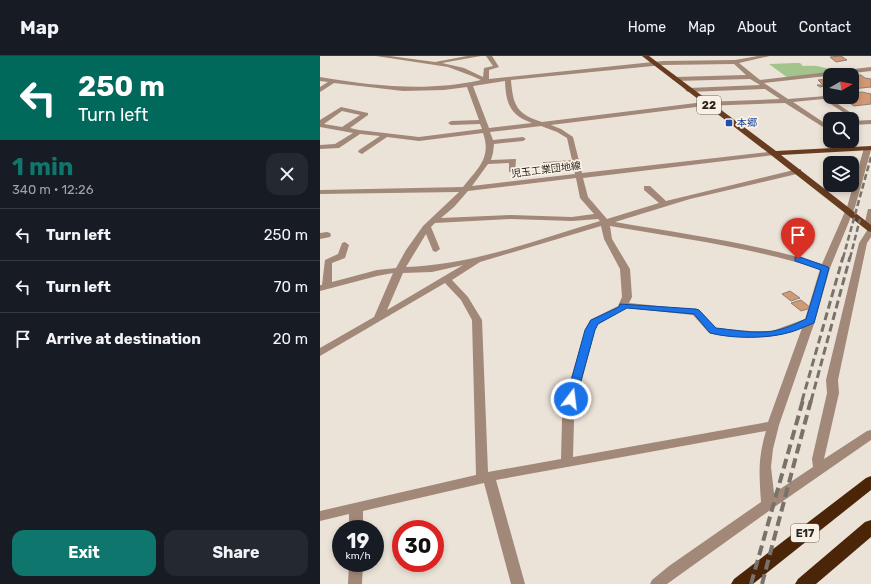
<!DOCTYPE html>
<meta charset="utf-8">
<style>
:root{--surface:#171b24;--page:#242831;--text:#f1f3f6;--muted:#9ea1a6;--line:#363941;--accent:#0f766e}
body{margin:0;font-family:Rubik,"Noto Sans JP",sans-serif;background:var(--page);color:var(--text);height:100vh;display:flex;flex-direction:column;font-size:15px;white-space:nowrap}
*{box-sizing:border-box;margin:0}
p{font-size:13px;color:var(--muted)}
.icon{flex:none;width:22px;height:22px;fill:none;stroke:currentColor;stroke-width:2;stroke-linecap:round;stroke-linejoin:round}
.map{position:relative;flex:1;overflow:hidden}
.panel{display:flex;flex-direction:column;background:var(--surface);width:320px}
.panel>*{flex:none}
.banner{background:#00695c;color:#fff;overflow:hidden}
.needle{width:26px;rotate:81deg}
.buttons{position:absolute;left:503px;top:12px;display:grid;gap:8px}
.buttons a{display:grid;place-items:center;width:36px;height:36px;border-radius:8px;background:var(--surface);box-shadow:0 2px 6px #0003;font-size:20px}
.speed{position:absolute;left:12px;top:464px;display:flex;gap:8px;font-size:20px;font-weight:700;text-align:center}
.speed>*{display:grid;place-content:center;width:52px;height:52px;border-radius:50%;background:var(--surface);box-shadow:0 2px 6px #0003;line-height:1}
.speed small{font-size:10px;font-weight:400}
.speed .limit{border:6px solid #d22;background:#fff;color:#111}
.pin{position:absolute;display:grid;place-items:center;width:34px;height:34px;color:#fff;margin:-41px -17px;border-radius:50% 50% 50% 0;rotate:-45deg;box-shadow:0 0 4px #0007}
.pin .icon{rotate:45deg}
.me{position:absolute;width:44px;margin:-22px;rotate:15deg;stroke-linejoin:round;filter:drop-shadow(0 0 3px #0008)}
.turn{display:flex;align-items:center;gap:14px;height:84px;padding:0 12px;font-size:18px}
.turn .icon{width:52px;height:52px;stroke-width:2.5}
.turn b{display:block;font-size:28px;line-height:34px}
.round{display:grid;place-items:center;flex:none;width:42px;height:42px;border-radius:12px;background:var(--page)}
.headline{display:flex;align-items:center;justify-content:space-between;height:68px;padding:0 12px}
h1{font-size:24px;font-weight:700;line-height:30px;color:var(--accent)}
.action{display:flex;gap:8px;margin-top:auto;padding:8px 12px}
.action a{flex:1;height:46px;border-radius:12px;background:var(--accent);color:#fff;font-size:16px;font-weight:700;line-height:46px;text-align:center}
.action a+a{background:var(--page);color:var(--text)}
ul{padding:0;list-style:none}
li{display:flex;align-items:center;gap:12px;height:52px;padding:0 12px;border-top:1px solid var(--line)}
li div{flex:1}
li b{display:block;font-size:15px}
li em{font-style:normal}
header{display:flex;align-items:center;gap:24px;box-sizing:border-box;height:56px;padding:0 20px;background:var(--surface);border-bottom:1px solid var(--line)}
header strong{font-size:19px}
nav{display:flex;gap:22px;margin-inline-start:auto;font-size:14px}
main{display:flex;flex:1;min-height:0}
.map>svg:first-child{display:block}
.green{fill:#a3c58d}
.building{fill:#d29972;stroke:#8c8078}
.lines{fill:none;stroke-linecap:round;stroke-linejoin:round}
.minor{fill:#a28878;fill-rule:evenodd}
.major{fill:#673c1f;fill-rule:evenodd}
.highway{fill:#4b2508;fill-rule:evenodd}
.rail-far2{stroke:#78726b;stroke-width:2.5;stroke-dasharray:6 3;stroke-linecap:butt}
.rail-far1{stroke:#78726b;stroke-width:3;stroke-dasharray:8 4;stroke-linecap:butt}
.rail{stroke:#78726b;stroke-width:4;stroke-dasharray:10 5;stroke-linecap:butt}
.route{fill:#1a73e8;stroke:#114b97}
.transit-dot{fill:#1a4fb4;stroke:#f9f1e5;stroke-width:1.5}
.labels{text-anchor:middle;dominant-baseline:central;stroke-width:3.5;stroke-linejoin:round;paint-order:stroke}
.far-transit-label{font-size:10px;fill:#164399;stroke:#f9f1e5;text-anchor:start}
.far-street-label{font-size:10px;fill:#2a2722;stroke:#f9f1e5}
.shield{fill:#f9f1e5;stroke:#68645c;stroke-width:1}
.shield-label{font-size:11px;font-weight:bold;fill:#2a2722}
</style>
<header>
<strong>Map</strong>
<nav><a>Home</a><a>Map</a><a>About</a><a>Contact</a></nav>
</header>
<main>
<section class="panel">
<div class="banner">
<div class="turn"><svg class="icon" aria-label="left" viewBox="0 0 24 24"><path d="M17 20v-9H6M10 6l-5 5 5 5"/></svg><div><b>250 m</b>Turn left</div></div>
</div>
<div class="headline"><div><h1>1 min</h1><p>340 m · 12:26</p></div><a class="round"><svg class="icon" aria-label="close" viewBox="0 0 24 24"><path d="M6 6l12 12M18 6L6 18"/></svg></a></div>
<ul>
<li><svg class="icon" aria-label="left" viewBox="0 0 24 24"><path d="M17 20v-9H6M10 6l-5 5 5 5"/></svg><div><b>Turn left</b></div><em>250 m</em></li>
<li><svg class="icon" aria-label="left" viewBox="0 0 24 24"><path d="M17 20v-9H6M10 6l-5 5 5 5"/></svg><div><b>Turn left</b></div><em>70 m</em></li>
<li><svg class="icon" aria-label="arrive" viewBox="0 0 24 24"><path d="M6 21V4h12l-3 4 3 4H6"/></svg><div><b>Arrive at destination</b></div><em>20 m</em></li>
</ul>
<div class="action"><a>Exit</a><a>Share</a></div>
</section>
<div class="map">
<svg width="551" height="528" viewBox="0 0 551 528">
<rect width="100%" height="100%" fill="#ece3d8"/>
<path class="green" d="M475,7h5l3,3c12,-1 21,0 31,6l-46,6 -19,-14z"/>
<g class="building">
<path d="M521,0l6,4 -11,2 -6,-5z"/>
<path d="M541,19l4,3 6,1v8l-19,2v-13z"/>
<path d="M510,23v11l-5,-4 -5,1 -3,-2h6l-5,-5z"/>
<path d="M542,36l9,2v10l-17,2 -13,-9h11v-4z"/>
<path d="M470,235l10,7 -9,3 -9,-7z"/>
<path d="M481,244l10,8 -10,3 -10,-8z"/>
</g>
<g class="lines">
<g class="minor">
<path d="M56,0h14l45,6 32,-6h14l-39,7 22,5 19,9 1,-9 9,-2 -7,-10h6l7,11 -10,3v9l174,-18 72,-1 23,-4h12l-31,7 21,17 111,-13v4l-107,12 24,16 38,-3 31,21 -5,1 -29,-19 -30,3 33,22h4v4l-7,-1 -38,-24 -81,3 -153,19 10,4 12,8 9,36 195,-22v4h-3l-191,23 5,19 19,22 52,-16 -15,-13v-4h6l16,15 132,-32h3v4l-111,26 -75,23c69,12 140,21 207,42l25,-57 17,-59 2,-1h4l1,3 -16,57 -25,61 -15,53 -36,104 -6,24 -2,18 3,26 39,-26 -1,-8 15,-66 -1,-13 33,-137 9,-14 3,-1v9l-4,6 -29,137 1,13 -15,66 43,-28 4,-1v10l-98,68 -106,76h-17l2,-4 17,-14 92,-64c-2,-29 -3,-44 5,-71l-270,49 29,104h-14l-27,-101 -121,28v18h-14v-15l-29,7v-10l156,-36 -4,-155 -11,-20 -16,-17 -125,73v-8l54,-31 19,-44 -16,3 -57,15v-6h2l3,-25 13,-6 4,-11 3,-1 4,3 -4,13 -13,5v19l45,-12 19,-2 10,-18 17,-24 36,-34 -139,2v-4l143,-3c14,-18 29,-29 20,-54l-64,8 -32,-4 -25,17 -4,-2 1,-2 21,-14 -20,-2 -21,14 -19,1v-4l15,-1 18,-11 -33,-6v-7l21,-13 27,6v2l-18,13 9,2 60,7 63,-8 -2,-5 -29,1 -3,-2 3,-2 28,-1 -12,-33 -23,3 -41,1 -69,-8 -14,9v-5l8,-5 -8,-1v-4c54,9 107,15 161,3l-9,-4 -24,-9zM414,8l12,11 -71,2 -3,2 3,2 75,-2 10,6 -72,3 -3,2 3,2 77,-3 15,10 -76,3 -162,20c-25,-8 -29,-16 -31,-42l152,-15zM185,25c1,23 5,34 27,42l-43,5 -16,-42zM22,55l18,4 -18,12 -18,-3zM221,70l16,6 10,6 5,22 -26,2h-3v4l30,-2 2,10 -103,12 16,-22 21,-1v9h6l1,-13 -25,1 2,-7 1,-9 29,-3 3,-2 -3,-2 -30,3 -3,-8zM256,122l4,20 14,16 -22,3 -61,-2 -70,3 13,-11 14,-16zM191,163l61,2 26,-2 2,2c-64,19 -128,44 -194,46l20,-33 7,17 3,1 4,-3 -9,-22 4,-4zM281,170l3,13 16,30 2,28 -4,9 -28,14 -5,10 -20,69 -3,21 -1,39 -73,13 -6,-152 -14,-23 -16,-17 28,-18zM290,170c71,12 142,22 210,43l-15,50 -33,12h-22l-34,-3 -17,-18 -70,-7 3,-6 -2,-28 -18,-30zM143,209l-76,45 16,-37 29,-1zM307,252l66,7 16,18 4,1c31,4 60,6 89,-6l-34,94 -195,35 1,-37 3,-21 18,-69 3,-6z"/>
<path d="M551,64v4l-19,1v-4z"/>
<path d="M548,153h3v19l-3,1 -4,-3z"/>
<path d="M7,176l3,1 1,2 -1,2 -10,2v-6z"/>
<path d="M29,507h14l-1,21h-14z"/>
</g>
<path class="major" d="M322,0h7l127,95 95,-5v4l-90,5 90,70v7l-3,-1 -97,-76z"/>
<g class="highway">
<path d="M551,420v14l-118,94h-22l3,-5 132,-101z"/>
<path d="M551,464v17l-55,47h-21l3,-5 67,-57z"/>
</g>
<g class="rail-far2">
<path d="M523,202l28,-101"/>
<path d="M530,202l10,-39"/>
</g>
<g class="rail-far1">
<path d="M482,345l41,-144"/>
<path d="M491,345l39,-144"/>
</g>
<g class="rail">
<path d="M431,528l52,-184"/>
<path d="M442,528l49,-184"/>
</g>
</g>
<path class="route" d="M475,201h5l28,10 1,1 -15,55c-8,3 -16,7 -23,9 -23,7 -58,7 -81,1l-16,-19 -67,-6 -29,16 -3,6 -19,69 -1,3h-8l-1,-3 19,-69 6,-10 28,-13 1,-3 76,5 3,1 17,18c18,2 39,6 57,3 12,-2 22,-7 33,-12l15,-49 -26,-9z"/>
<rect class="transit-dot" x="405" y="63" width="8" height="8" rx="2"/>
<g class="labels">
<g class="far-transit-label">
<text x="417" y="67">本郷</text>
</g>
<g class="far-street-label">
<text transform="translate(226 114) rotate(-7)">児玉工業団地線</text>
</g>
<g class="shield">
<rect x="377" y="40" width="24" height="18" rx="3"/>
<rect x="471" y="468" width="28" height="18" rx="3"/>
</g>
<g class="shield-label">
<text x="389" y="49">22</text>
<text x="485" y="477">E17</text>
</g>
</g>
</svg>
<div class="buttons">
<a><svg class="needle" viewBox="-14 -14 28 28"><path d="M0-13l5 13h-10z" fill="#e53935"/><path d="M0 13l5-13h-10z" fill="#9ea1a6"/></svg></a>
<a><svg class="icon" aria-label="search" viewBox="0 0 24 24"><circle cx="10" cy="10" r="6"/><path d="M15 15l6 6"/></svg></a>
<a><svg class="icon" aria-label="layers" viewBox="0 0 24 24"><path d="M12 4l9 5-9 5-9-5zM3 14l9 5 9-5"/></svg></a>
</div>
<div class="speed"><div>19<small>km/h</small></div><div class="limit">30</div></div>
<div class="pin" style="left:478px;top:203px;background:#d93025"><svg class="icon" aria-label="arrive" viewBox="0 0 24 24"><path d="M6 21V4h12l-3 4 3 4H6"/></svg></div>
<svg class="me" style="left:251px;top:343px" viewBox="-20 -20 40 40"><circle r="17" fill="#1a73e8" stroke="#fff" stroke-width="3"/><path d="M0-11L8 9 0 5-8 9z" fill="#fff"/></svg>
</div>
</main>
